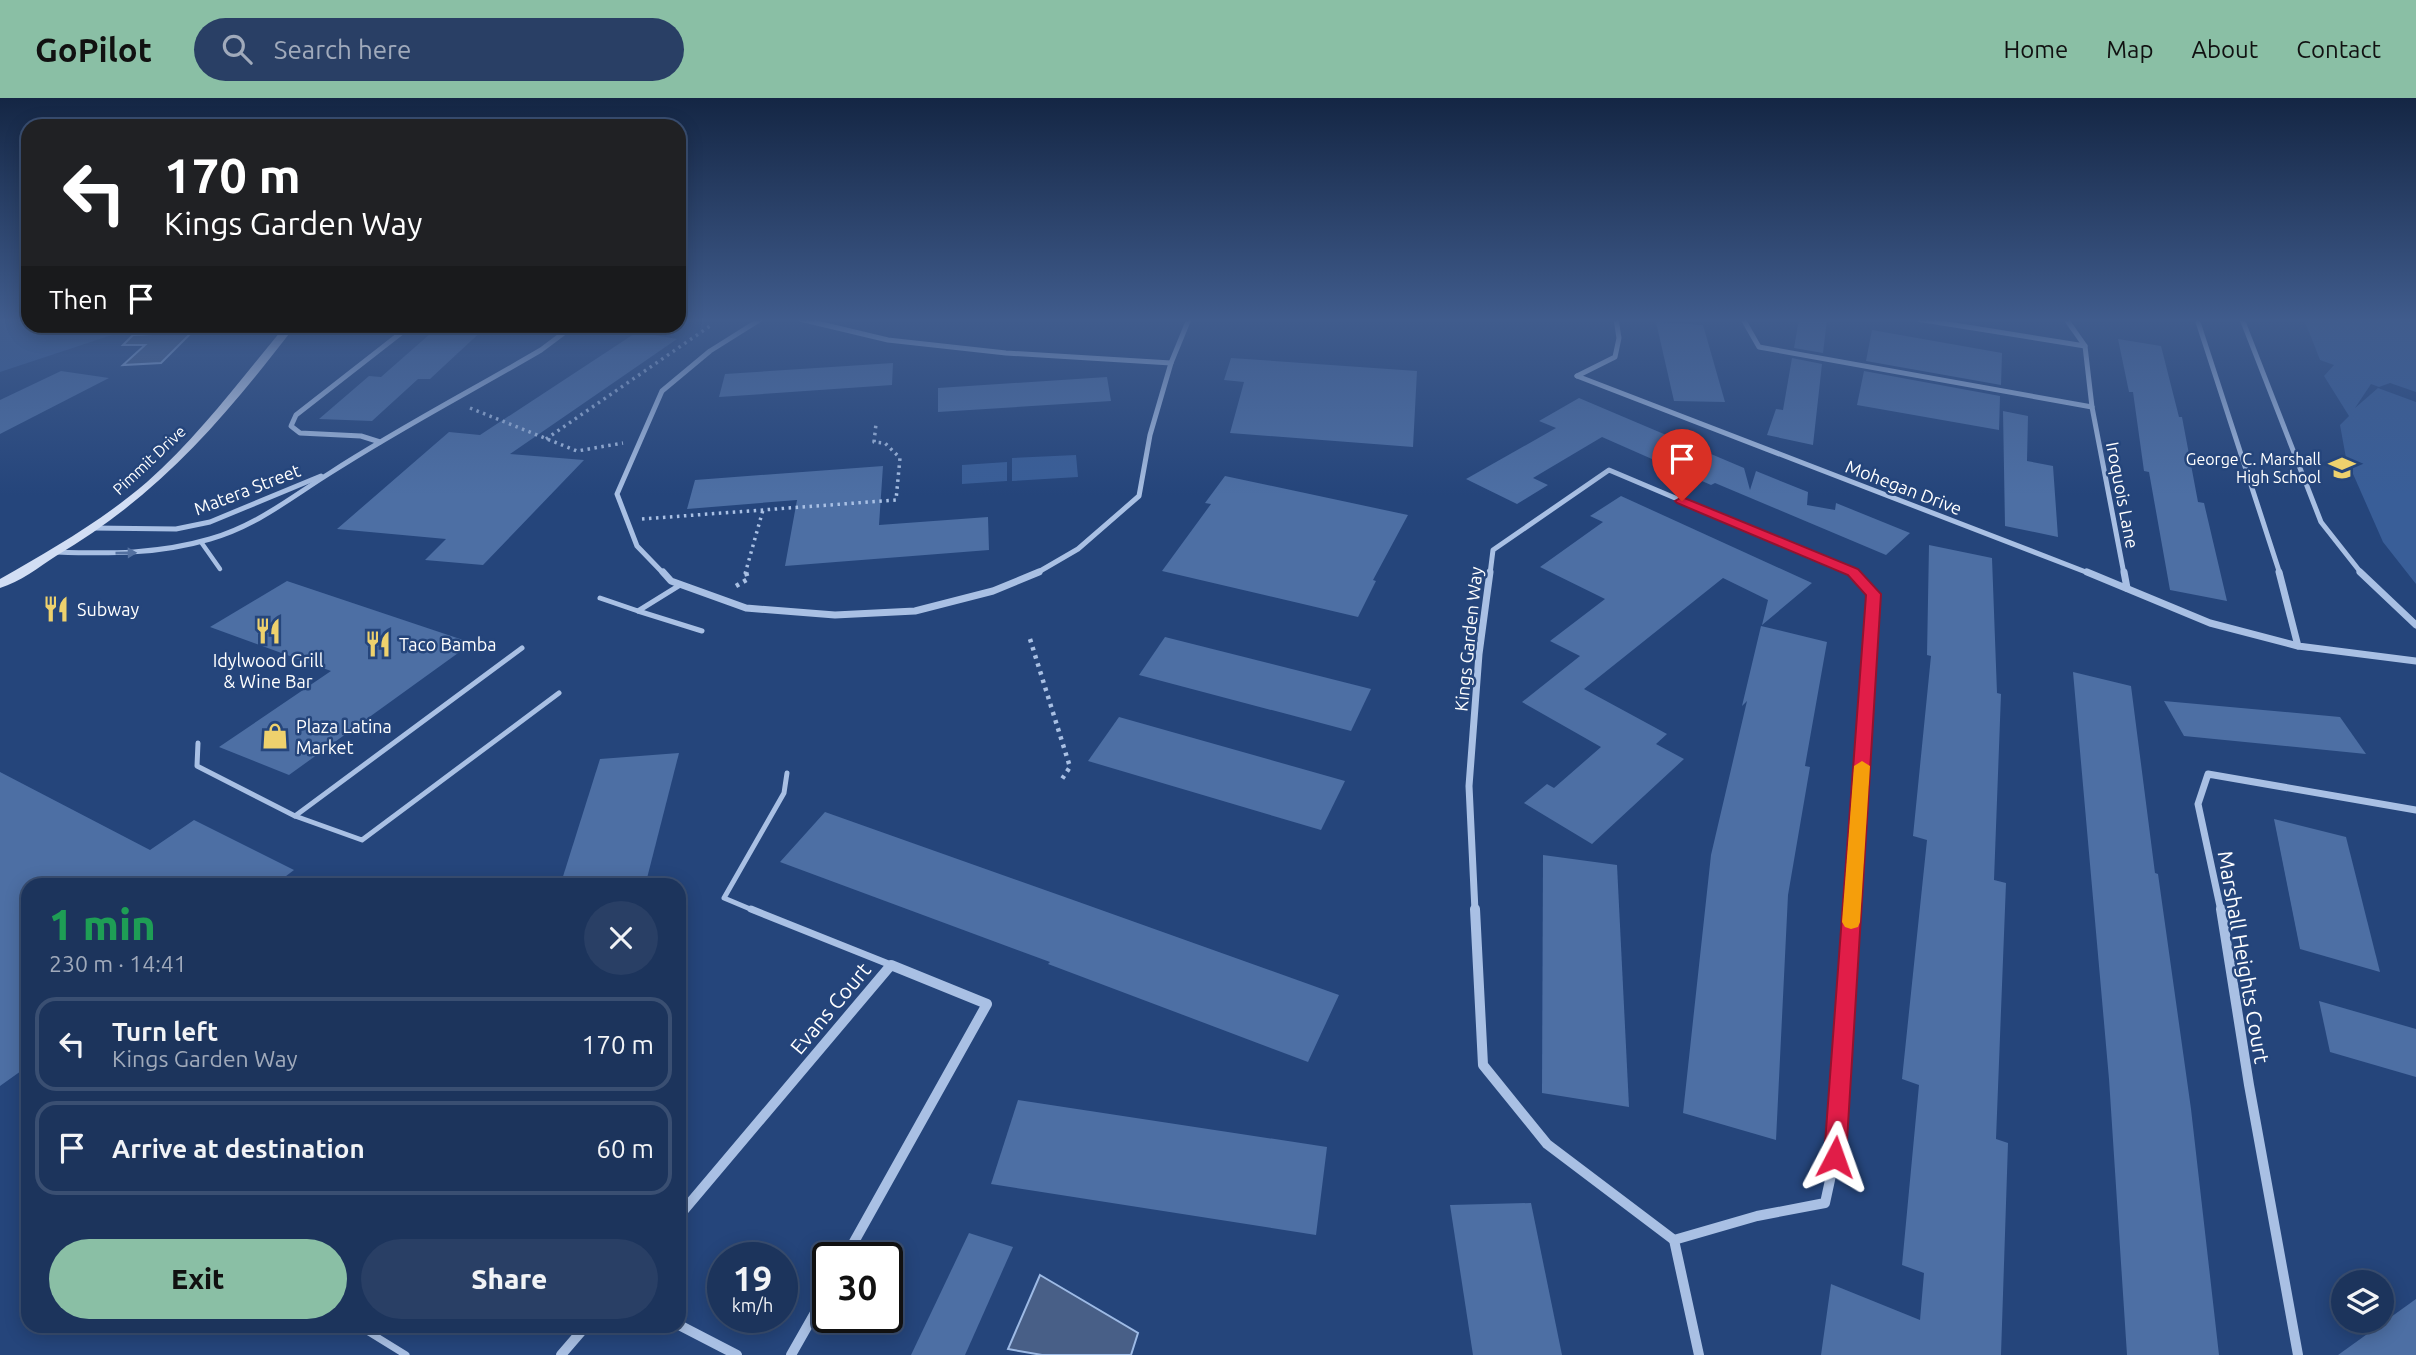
<!DOCTYPE html>
<meta charset="utf-8">
<style>
:root{--surface:#1c345c;--page:#293f65;--text:#f1f3f6;--muted:#a0aabb;--line:#3a4f72;--accent:#8abfa5}
body{margin:0;font-family:Ubuntu,sans-serif;background:var(--page);color:var(--text);height:100vh;display:flex;flex-direction:column;font-size:26px;white-space:nowrap}
*{box-sizing:border-box;margin:0}
p{font-size:23px;color:var(--muted)}
.icon{flex:none;width:38px;height:38px;fill:none;stroke:currentColor;stroke-width:2;stroke-linecap:round;stroke-linejoin:round}
.map{position:relative;flex:1;overflow:hidden}
.drawer{position:absolute;left:21px;top:780px;width:665px;height:455px;display:flex;flex-direction:column;background:var(--surface);border-radius:21px;box-shadow:0 4px 18px #0003,0 0 0 2px var(--line)}
.drawer>*{flex:none}
.top-card{position:absolute;left:21px;top:21px;width:665px;height:214px;border-radius:21px;box-shadow:0 4px 18px #0003,0 0 0 2px var(--line);background:#202124;color:#fff;overflow:hidden}
.controls{position:absolute;left:2331px;top:1172px;display:grid;gap:14px}
.controls a{display:grid;place-items:center;width:63px;height:63px;border-radius:50%;background:var(--surface);box-shadow:0 4px 18px #0003,0 0 0 2px var(--line);font-size:35px}
.speed{position:absolute;left:707px;top:1144px;display:flex;gap:14px;font-size:35px;font-weight:700;text-align:center}
.speed>*{display:grid;place-content:center;width:91px;height:91px;border-radius:50%;background:var(--surface);box-shadow:0 4px 18px #0003,0 0 0 2px var(--line);line-height:1}
.speed small{font-size:18px;font-weight:400}
.speed .limit{border:4px solid #111;border-radius:10px;background:#fff;color:#111}
.pin{position:absolute;display:grid;place-items:center;width:60px;height:60px;color:#fff;margin:-72px -30px;border-radius:50% 50% 50% 0;rotate:-45deg;box-shadow:0 0 7px #0007}
.pin .icon{rotate:45deg}
.me{position:absolute;width:77px;margin:-38px;rotate:4deg;stroke-linejoin:round;filter:drop-shadow(0 0 5px #0008)}
.turn{display:flex;align-items:center;gap:24px;height:147px;padding:0 28px;font-size:32px}
.turn .icon{width:91px;height:91px;stroke-width:2.5}
.turn b{display:block;font-size:49px;line-height:60px}
.then{display:flex;align-items:center;height:66px;padding:0 28px;background:#0003;gap:14px;font-size:26px}
.round{display:grid;place-items:center;flex:none;width:74px;height:74px;border-radius:37px;background:var(--page)}
.summary{display:flex;align-items:center;justify-content:space-between;height:119px;padding:0 28px}
h1{font-size:42px;font-weight:800;line-height:52px;color:#1e9e55}
.primary-button{display:flex;gap:14px;margin-top:auto;padding:14px 28px}
.primary-button a{flex:1;height:80px;border-radius:42px;background:var(--accent);color:#111;font-size:28px;font-weight:800;line-height:80px;text-align:center}
.primary-button a+a{background:var(--page);color:var(--text)}
ul{padding:0;list-style:none}
li{display:flex;align-items:center;gap:21px;height:94px;margin:0 14px 10px;padding:0 14px;border:4px solid var(--line);border-radius:21px}
li div{flex:1}
li b{display:block;font-size:26px}
li em{font-style:normal}
header{display:flex;align-items:center;gap:42px;box-sizing:border-box;height:98px;padding:0 35px;background:var(--accent);color:#111}
header strong{font-size:33px}
nav{display:flex;gap:38px;margin-inline-start:auto;font-size:24px}
.search{width:490px;height:63px;background:var(--page);display:flex;align-items:center;gap:18px;box-sizing:border-box;padding:0 24px;border-radius:38px;color:var(--muted);font-size:26px}
.map>svg:first-child{display:block}
.green{fill:#395e98}
.water{fill:#485f87;stroke:#9dbae5;stroke-width:2}
.building{fill:#4d6fa4}
.lines{fill:none;stroke-linecap:round;stroke-linejoin:round}
.path-far1{stroke:#a9c0e4;stroke-width:3.5;stroke-dasharray:2.5 4.5;stroke-linecap:butt}
.path{stroke:#a9c0e4;stroke-width:4.5;stroke-dasharray:3.5 5;stroke-linecap:butt}
.lane-far2{stroke:#a9c0e4;stroke-width:4.5}
.lane-far1{stroke:#a9c0e4;stroke-width:5}
.lane{stroke:#a9c0e4;stroke-width:7}
.street-far2{stroke:#a9c0e4;stroke-width:5}
.street-far1{stroke:#a9c0e4;stroke-width:7}
.street{stroke:#a9c0e4;stroke-width:10}
.secondary{fill:#d2def4;fill-rule:evenodd}
.oneway{fill:#5370a0}
.route{fill:#e11d48;stroke:#92132f;stroke-width:2}
.slow{fill:#f59e0b}
.labels{text-anchor:middle;dominant-baseline:central;stroke-width:5;stroke-linejoin:round;paint-order:stroke}
.far-poi-label{font-size:16px;fill:#fff;stroke:#25457b;text-anchor:end}
.far-street-label{font-size:16px;fill:#fff;stroke:#25457b}
.street-label{font-size:18px;fill:#fff;stroke:#25457b}
.poi-label{font-size:18px;fill:#fff;stroke:#25457b;text-anchor:start}
.near-street-label{font-size:21px;fill:#fff;stroke:#25457b}
</style>
<header>
<strong>GoPilot</strong>
<div class="search"><svg class="icon" aria-label="search" viewBox="0 0 24 24"><circle cx="10" cy="10" r="6"/><path d="M15 15l6 6"/></svg>Search here</div>
<nav><a>Home</a><a>Map</a><a>About</a><a>Contact</a></nav>
</header>
<div class="map">
<svg width="2416" height="1257" viewBox="0 0 2416 1257">
<rect width="100%" height="100%" fill="#25457b"/>
<g class="green">
<path d="M0,221h28v7h125l-23,3 -130,43z"/>
<path d="M2304,221h112v73l-26,-9 -11,4 -8,-3 -16,24 23,-20 38,14v182l-33,-42 -37,-84 -6,-33 9,-9 -25,-40 10,-11 -14,-5z"/>
<path d="M1076,357l2,22 -66,4v-23z"/>
<path d="M1007,364v19l-45,3v-19z"/>
</g>
<g class="water">
<path d="M192,234l-31,31 -38,2 22,-20h-22l10,-10z"/>
<path d="M1040,1177l98,58 -7,22h-89l-34,-6z"/>
</g>
<g class="building">
<path d="M1799,221h28l-4,34 -29,-5z"/>
<path d="M1656,224l47,3 22,77 -51,-1z"/>
<path d="M439,228h48l-57,53h-12l-46,42 -53,-2 50,-43 12,1z"/>
<path d="M1872,232l130,23 -1,32 -135,-24z"/>
<path d="M637,234l40,7 -167,115 74,6 -101,105 -58,-5 21,-21 -109,-10 112,-97 31,3z"/>
<path d="M2118,241l43,7 18,71h3l16,85 6,1 23,98 -57,-11 -21,-118 -5,-1 -11,-79h-4z"/>
<path d="M1231,260l186,13 -4,76 -183,-14 14,-51 -20,-2z"/>
<path d="M1792,260l30,6 -9,81 -46,-10 9,-26 7,1z"/>
<path d="M893,265l-1,22 -173,12 6,-23z"/>
<path d="M61,273l48,7 -109,56v-34z"/>
<path d="M1864,273l136,25 -1,34 -142,-25z"/>
<path d="M1107,279l4,24 -173,11v-24z"/>
<path d="M1579,300l165,70 6,22 6,-19 52,21 -1,13 28,5 1,-7 74,30 -24,22 -171,-72 -4,2 -109,-48 -69,41 15,7 -31,19 -51,-25 90,-51 -17,-7z"/>
<path d="M2003,313l25,5 -1,45 26,5 5,71 -53,-11z"/>
<path d="M883,368l-4,59 109,-8 1,33 -204,16 12,-66 -110,9 8,-29z"/>
<path d="M1225,378l183,39 -35,65 3,1 -18,36 -196,-46 49,-67 -6,-1z"/>
<path d="M1621,398l191,87 -50,42 6,-25 -45,-22 -139,111 83,45 -11,10 28,15 -92,85 -68,-41 23,-19 7,4 47,-41 -79,-45 58,-46 -30,-15 55,-42 -65,-32 63,-45 -13,-6z"/>
<path d="M1929,447l63,13 5,135 4,1 -7,186 12,3 -10,256 12,4 -7,212h-180l10,-71 89,36 4,-47 -22,-8 17,-180 -17,-6 25,-239 -14,-4 18,-180 -4,-1z"/>
<path d="M287,483l185,62 -183,132 -70,-28 112,-76 -121,-44z"/>
<path d="M1761,528l66,16 -22,124 5,1 -22,128 -12,245 -93,-27 28,-258 36,-154 -5,5z"/>
<path d="M1165,539l206,52 -20,42 -212,-56z"/>
<path d="M2073,574l58,14 24,187 3,1 33,235 28,246h-92l-18,-276z"/>
<path d="M2164,603l176,16 26,37 -182,-18z"/>
<path d="M1119,619l226,64 -24,49 -233,-69z"/>
<path d="M679,655l-34,133h-85l40,-127z"/>
<path d="M0,674l150,78 44,-30 100,50 -21,16h-245v180l-28,20z"/>
<path d="M825,714l251,89 263,94 -31,67 -260,-98 2,-2 -270,-100z"/>
<path d="M2274,721l72,18 34,135 -80,-23z"/>
<path d="M1543,757l74,10 12,242 -87,-14z"/>
<path d="M2319,903l97,28v48l-86,-25z"/>
<path d="M1018,1002l309,47 -11,88 -325,-51z"/>
<path d="M1531,1105l31,152h-89l-23,-150z"/>
<path d="M969,1135l44,14 -48,108h-54z"/>
<path d="M2416,1201v56h-78z"/>
</g>
<g class="lines">
<g class="path-far1">
<path d="M470,310l107,43 46,-8"/>
<path d="M546,341l164,-113"/>
<path d="M642,421l254,-19 4,-42 -15,-15 -11,-1 2,-18"/>
<path d="M745,476l18,-64"/>
</g>
<g class="path">
<path d="M736,488l12,-7 -2,-7"/>
<path d="M1030,541l40,128 -8,12"/>
</g>
<path class="lane-far2" d="M201,444l19,27"/>
<g class="lane-far1">
<path d="M680,487l-42,26 64,20"/>
<path d="M600,500l38,13"/>
<path d="M522,550l-227,168 67,24 197,-147"/>
<path d="M198,645l-1,23 98,50"/>
<path d="M755,813l-31,-13 60,-105 3,-20"/>
</g>
<g class="lane">
<path d="M751,811l140,56"/>
<path d="M359,1228l47,29"/>
</g>
<g class="street-far2">
<path d="M800,221l88,21 118,13 165,10"/>
<path d="M1743,221l16,28 333,60"/>
<path d="M1917,221l168,27"/>
<path d="M2066,221l19,27 7,61 32,167"/>
<path d="M2197,221l83,255"/>
<path d="M2242,221l79,203 41,52"/>
<path d="M1577,278l514,198"/>
<path d="M1577,278l38,-19 4,-19 -3,-19"/>
<path d="M380,344l-19,-6 -61,-3 -9,-7 5,-11 114,-89"/>
<path d="M93,430l83,1 34,-7 111,-46"/>
<path d="M57,454c52,2 102,2 153,-13 46,-13 80,-41 120,-66 68,-44 141,-82 211,-123l32,-24"/>
<path d="M664,476l-27,-28 -20,-52 45,-103 48,-40 51,-32"/>
<path d="M1035,476l43,-25 61,-53 11,-61 21,-72 18,-44"/>
<path d="M1490,476l3,-24 116,-80 246,104"/>
</g>
<g class="street-far1">
<path d="M663,474l8,9 75,27 89,7 80,-4 78,-20 46,-19"/>
<path d="M2087,474l123,51 88,23"/>
<path d="M2124,474l3,16"/>
<path d="M2279,474l19,74 118,15"/>
<path d="M2360,474l56,53"/>
<path d="M1475,813l-6,-125 10,-132 11,-82"/>
<path d="M1852,813l21,-317 -20,-22"/>
<path d="M2221,813l-23,-107 10,-30 208,36"/>
</g>
<g class="street">
<path d="M1475,811l8,156 64,79 127,96 83,-24 68,-13 10,-46 17,-248"/>
<path d="M2221,811l28,176 49,270"/>
<path d="M679,1118l212,-251 96,39 -142,254"/>
<path d="M1674,1142l25,115"/>
<path d="M679,1227l58,30"/>
<path d="M561,1257l25,-29"/>
<path d="M791,1257l37,-65"/>
</g>
<path class="secondary" d="M285,228h10c-71,93 -137,170 -239,230 -17,11 -36,26 -56,32v-9c51,-29 103,-59 147,-97 52,-46 94,-103 138,-156z"/>
</g>
<defs><path id="oneway-solid" d="M-6-.8H1V-3.2L6.5 0L1 3.2V.8H-6Z" transform="scale(1.75)"/></defs>
<use class="oneway" href="#oneway-solid" transform="translate(126 455) rotate(-1)"/>
<linearGradient id="sky" x2="0" y2="1"><stop stop-color="#142644"/><stop offset="0.56" stop-color="#405c8d"/><stop offset="1" stop-color="#405c8d" stop-opacity="0"/></linearGradient>
<rect width="2416" height="397" fill="url(#sky)"/>
<path class="route" d="M1682,399l176,72 23,25 -35,563 -3,7 -8,3 -7,-3 -4,-7 42,-562 -18,-20 -171,-72 -2,-2z"/>
<path class="slow" d="M1862,663l8,5 -10,156 -2,5 -7,2 -6,-2 -3,-5 12,-156z"/>
<defs>
<g id="school-bare" transform="scale(2.1)"><path d="M0-5L7-2L0 1L-7-2ZM-4 1L0 2.5L4 1V4Q0 6-4 4Z" fill="#eed16d" stroke="#25457b" stroke-width="2.5" paint-order="stroke"/></g>
<g id="restaurant-bare" transform="scale(2.1)"><path d="M-5-6h1v4h1v-4h1v4h1v-4h1v5L-1.5 .5V6h-2V.5L-5-1ZM5-6V6H3V1.5H1.5Q1.5-4 5-6Z" fill="#eed16d" stroke="#25457b" stroke-width="2.5" paint-order="stroke"/></g>
<g id="shop-bare" transform="scale(2.1)"><path d="M-5-2.5h2.3a2.7 3.5 0 0 1 5.4 0H5L5.5 6h-11ZM-1.5-2.5h3a1.5 2.3 0 0 0-3 0Z" fill="#eed16d" stroke="#25457b" stroke-width="2.5" paint-order="stroke"/></g>
</defs>
<g fill-rule="evenodd">
<use href="#school-bare" x="2342" y="370"/>
<use href="#restaurant-bare" x="56" y="511"/>
<use href="#restaurant-bare" x="268" y="533"/>
<use href="#restaurant-bare" x="378" y="546"/>
<use href="#shop-bare" x="275" y="638"/>
</g>
<g class="labels">
<g class="far-poi-label">
<text x="2321" y="361">George C. Marshall<tspan x="2321" dy="18">High School</tspan></text>
</g>
<g class="far-street-label">
<text transform="translate(149 362) rotate(-43)">Pimmit Drive</text>
</g>
<g class="street-label">
<text transform="translate(1904 389) rotate(21)">Mohegan Drive</text>
<text transform="translate(247 391) rotate(-21)">Matera Street</text>
<text transform="translate(2123 397) rotate(79)">Iroquois Lane</text>
<text transform="translate(1468 541) rotate(-84)">Kings Garden Way</text>
</g>
<g class="poi-label">
<text x="77" y="511">Subway</text>
<text x="399" y="546">Taco Bamba</text>
<text x="268" y="562" text-anchor="middle">Idylwood Grill<tspan x="268" dy="21">&amp; Wine Bar</tspan></text>
<text x="296" y="628">Plaza Latina<tspan x="296" dy="21">Market</tspan></text>
</g>
<g class="near-street-label">
<text transform="translate(2244 859) rotate(80)">Marshall Heights Court</text>
<text transform="translate(830 910) rotate(-50)">Evans Court</text>
</g>
</g>
</svg>
<div class="controls">
<a><svg class="icon" aria-label="layers" viewBox="0 0 24 24"><path d="M12 4l9 5-9 5-9-5zM3 14l9 5 9-5"/></svg></a>
</div>
<div class="speed"><div>19<small>km/h</small></div><div class="limit">30</div></div>
<div class="pin" style="left:1682px;top:403px;background:#d93025"><svg class="icon" aria-label="arrive" viewBox="0 0 24 24"><path d="M6 21V4h12l-3 4 3 4H6"/></svg></div>
<svg class="me" style="left:1835px;top:1059px" viewBox="-20 -20 40 40"><path d="M0-17L14 15 0 8-14 15z" fill="#e11d48" stroke="#fff" stroke-width="4"/></svg>
<div class="top-card">
<div class="turn"><svg class="icon" aria-label="left" viewBox="0 0 24 24"><path d="M17 20v-9H6M10 6l-5 5 5 5"/></svg><div><b>170 m</b>Kings Garden Way</div></div>
<div class="then">Then<svg class="icon" aria-label="arrive" viewBox="0 0 24 24"><path d="M6 21V4h12l-3 4 3 4H6"/></svg></div>
</div>
<section class="drawer">
<div class="summary"><div><h1>1 min</h1><p>230 m · 14:41</p></div><a class="round"><svg class="icon" aria-label="close" viewBox="0 0 24 24"><path d="M6 6l12 12M18 6L6 18"/></svg></a></div>
<ul>
<li><svg class="icon" aria-label="left" viewBox="0 0 24 24"><path d="M17 20v-9H6M10 6l-5 5 5 5"/></svg><div><b>Turn left</b><p>Kings Garden Way</p></div><em>170 m</em></li>
<li><svg class="icon" aria-label="arrive" viewBox="0 0 24 24"><path d="M6 21V4h12l-3 4 3 4H6"/></svg><div><b>Arrive at destination</b></div><em>60 m</em></li>
</ul>
<div class="primary-button"><a>Exit</a><a>Share</a></div>
</section>
</div>
